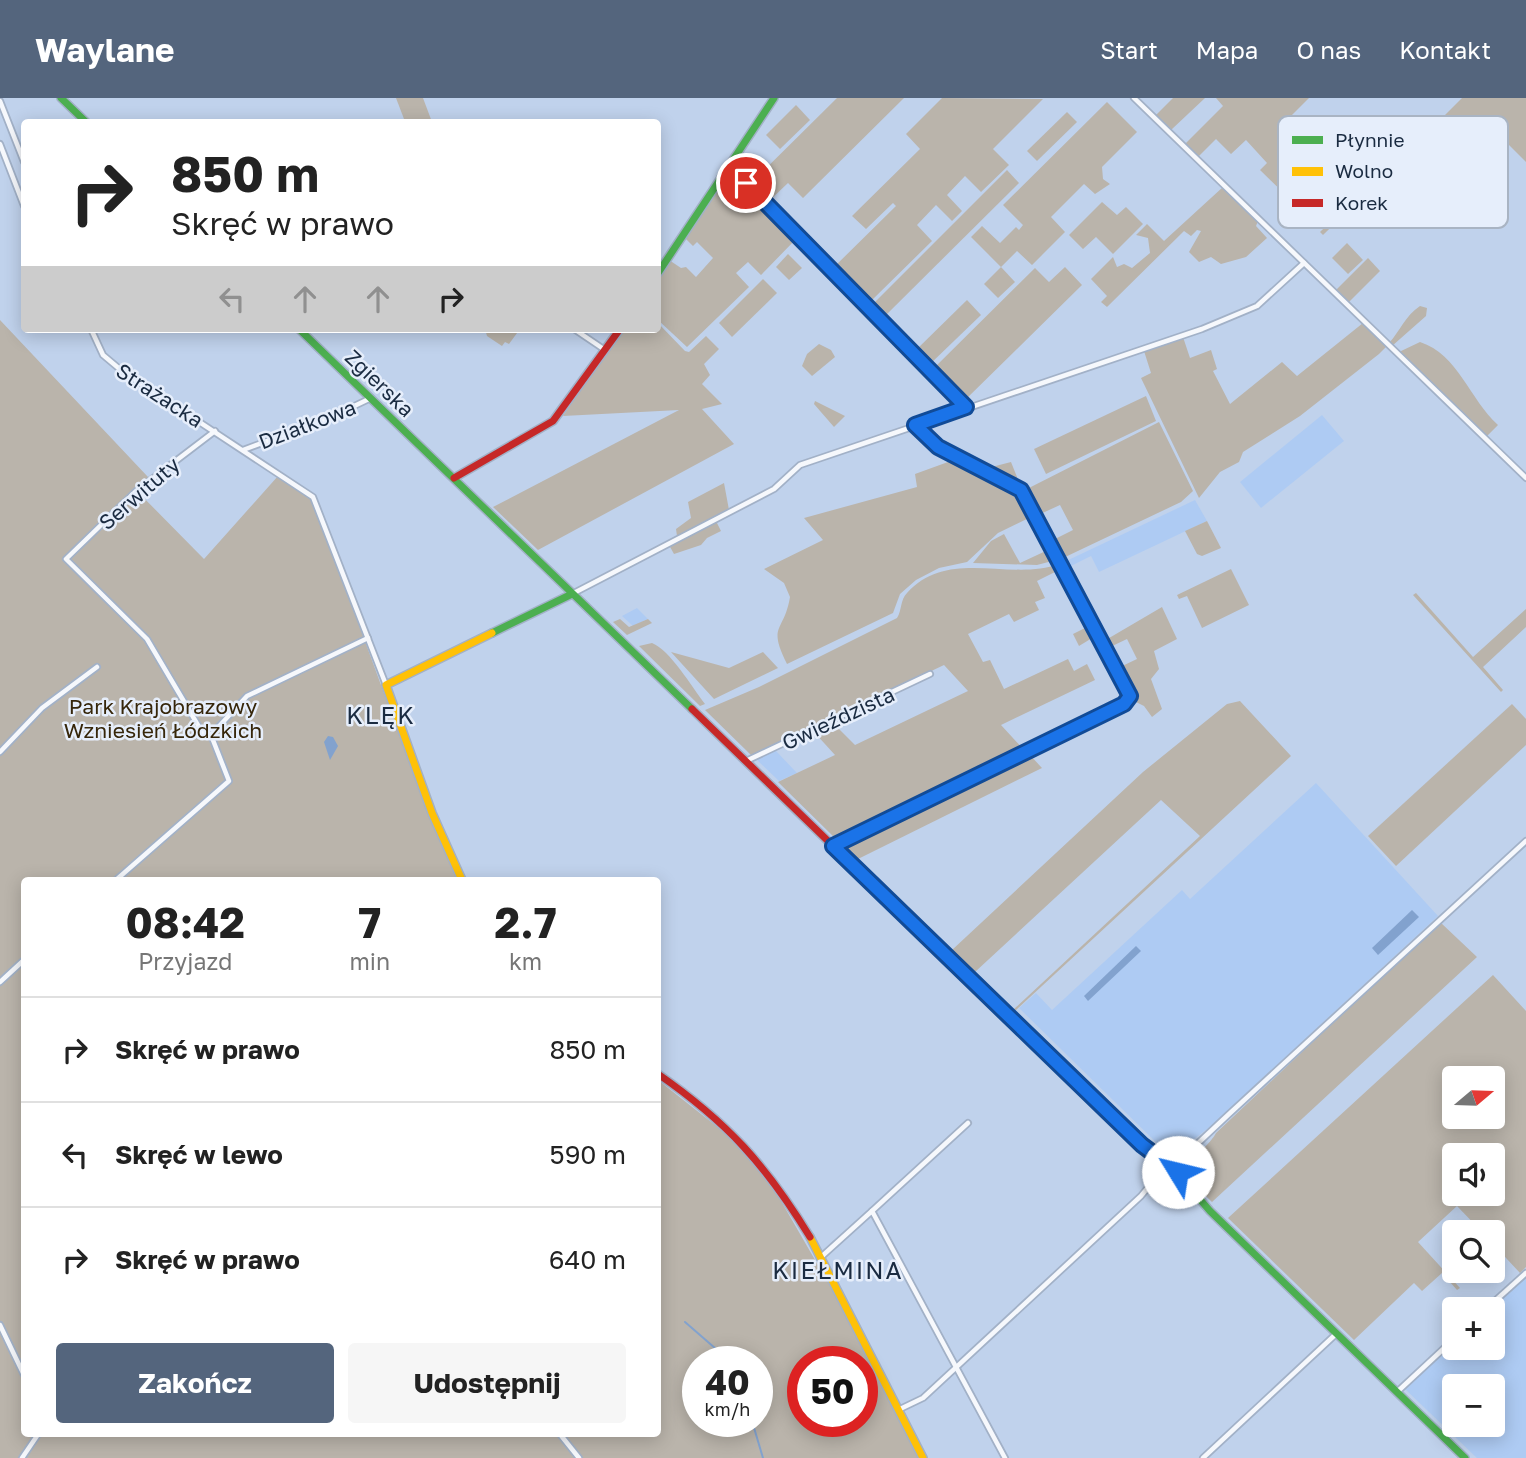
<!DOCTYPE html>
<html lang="pl">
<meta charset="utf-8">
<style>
:root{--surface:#fff;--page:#f6f6f6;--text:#222;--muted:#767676;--line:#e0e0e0;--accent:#54657d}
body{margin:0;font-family:"Golos Text",sans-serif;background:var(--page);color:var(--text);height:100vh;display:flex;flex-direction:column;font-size:26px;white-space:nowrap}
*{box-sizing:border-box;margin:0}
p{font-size:23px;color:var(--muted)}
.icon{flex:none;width:38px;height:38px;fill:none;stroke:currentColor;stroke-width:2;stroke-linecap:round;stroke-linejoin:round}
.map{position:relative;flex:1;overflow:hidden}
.sheet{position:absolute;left:21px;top:779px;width:640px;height:560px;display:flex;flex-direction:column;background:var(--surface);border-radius:7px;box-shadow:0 4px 18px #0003}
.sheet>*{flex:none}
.guide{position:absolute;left:21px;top:21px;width:640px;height:214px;border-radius:7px;box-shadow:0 4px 18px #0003;background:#fff;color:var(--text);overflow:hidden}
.needle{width:46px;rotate:71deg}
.fabs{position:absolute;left:1442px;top:968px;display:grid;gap:14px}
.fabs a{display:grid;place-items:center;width:63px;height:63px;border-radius:7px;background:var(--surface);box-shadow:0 4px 18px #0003;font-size:35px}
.speed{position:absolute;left:682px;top:1248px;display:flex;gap:14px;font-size:35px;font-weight:700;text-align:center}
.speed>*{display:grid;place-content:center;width:91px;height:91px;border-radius:50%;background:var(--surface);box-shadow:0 4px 18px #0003;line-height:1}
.speed small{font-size:18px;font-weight:400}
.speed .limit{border:10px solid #d22;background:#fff;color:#111}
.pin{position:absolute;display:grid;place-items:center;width:60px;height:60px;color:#fff;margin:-30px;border:4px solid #fff;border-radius:50%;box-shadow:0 2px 7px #0007}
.me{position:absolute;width:77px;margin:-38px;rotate:306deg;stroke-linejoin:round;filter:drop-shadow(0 0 5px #0008)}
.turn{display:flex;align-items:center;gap:24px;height:147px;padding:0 35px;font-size:32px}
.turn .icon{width:91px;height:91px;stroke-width:2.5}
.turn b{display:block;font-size:49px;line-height:60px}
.lanes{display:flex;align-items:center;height:66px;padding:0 35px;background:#0003;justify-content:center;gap:35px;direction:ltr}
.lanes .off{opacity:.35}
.eta{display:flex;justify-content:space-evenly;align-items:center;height:119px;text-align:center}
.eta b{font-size:42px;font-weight:700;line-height:49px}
.button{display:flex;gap:14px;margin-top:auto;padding:14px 35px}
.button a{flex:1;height:80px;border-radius:7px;background:var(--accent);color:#fff;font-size:28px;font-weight:700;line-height:80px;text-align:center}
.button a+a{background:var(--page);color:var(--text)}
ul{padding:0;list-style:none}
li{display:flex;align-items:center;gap:21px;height:105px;padding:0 35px;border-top:2px solid var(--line)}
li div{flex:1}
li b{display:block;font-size:26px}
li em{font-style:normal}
header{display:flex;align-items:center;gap:42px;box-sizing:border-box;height:98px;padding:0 35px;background:var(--accent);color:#fff}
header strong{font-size:33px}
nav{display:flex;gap:38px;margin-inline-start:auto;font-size:24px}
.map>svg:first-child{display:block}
.built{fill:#aecbf3;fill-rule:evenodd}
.green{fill:#bab4ab;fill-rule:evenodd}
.water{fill:#82a2ce}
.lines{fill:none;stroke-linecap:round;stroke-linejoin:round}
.stream{stroke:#82a2ce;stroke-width:2}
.street-casing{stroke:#a2b1c7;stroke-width:8}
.fast-casing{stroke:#a2b1c7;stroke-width:10}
.slow-casing{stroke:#a2b1c7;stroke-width:10}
.jam-casing{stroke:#a2b1c7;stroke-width:10}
.street{stroke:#f6f8fc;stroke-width:4.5}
.fast{stroke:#4caf50;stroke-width:7}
.slow{stroke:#ffc107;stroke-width:7}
.jam{stroke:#c62828;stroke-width:7}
.route-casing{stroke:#114b97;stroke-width:18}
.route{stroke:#1a73e8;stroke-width:12}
.labels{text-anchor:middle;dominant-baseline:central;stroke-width:5;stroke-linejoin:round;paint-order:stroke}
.street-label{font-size:21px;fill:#1a2b41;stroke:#e6eefb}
.park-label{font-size:21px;fill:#36260a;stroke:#e6eefb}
.quarter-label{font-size:24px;letter-spacing:2px;fill:#1a2b41;stroke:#e6eefb}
.key{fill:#e6eefb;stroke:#a9b4c3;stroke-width:2}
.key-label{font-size:19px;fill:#1a2b41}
</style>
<header>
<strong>Waylane</strong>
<nav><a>Start</a><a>Mapa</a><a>O nas</a><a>Kontakt</a></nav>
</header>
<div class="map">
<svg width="1526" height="1360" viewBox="0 0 1526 1360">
<rect width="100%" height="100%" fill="#c0d2ec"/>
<g class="built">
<path d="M1322,317l22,26 -83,67 -21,-26z"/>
<path d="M1195,402l12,21 -108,51 -8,-16 -26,13 -3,-6z"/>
<path d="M637,510l11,11 -15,7 -11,-10z"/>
<path d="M775,652l22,23 -18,8 -23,-22z"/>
<path d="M1316,685l122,133 -228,211 -32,24 -12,1 -147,-144 17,-15 16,17 130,-120 8,9z"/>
<path d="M1526,1178v182h-49l-73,-70 50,-46v6h39l-3,-39zM1454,1288h39v38h-39z"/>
</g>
<g class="green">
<path d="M396,0h27l9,24 -28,-3z"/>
<path d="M837,0h67l-101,100 -15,-15 -21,20 -18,-18z"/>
<path d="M942,0l101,1 -50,50 16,16 -28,27 -16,-16 -18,19 15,16 -10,10 -16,-16 -19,20 15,16 -62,61 -5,1 -33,-34 64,-63 -3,-3 -27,26 -14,-13 68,-67 -14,-15z"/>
<path d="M1173,0h32l-34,32 -16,-14z"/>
<path d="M1216,0h93l-26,26 52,52 -35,33 -40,-39 7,-7 -21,-23 -15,14 -15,-15 -18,18 -13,-13 38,-38z"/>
<path d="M1462,0h64v64l-26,-26 -29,34 -19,15 -8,-1 4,-5 -3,-13 9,4 12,-11 -14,-14 -14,14 6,17 -4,8 -57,-7z"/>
<path d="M1107,4l30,30 -35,35 1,12 7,5 -15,10 -11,-10 -33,33 14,15 -33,33 -15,-14 -16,16 -30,-30 11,-11 18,17 16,-16 3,3 4,-5 -20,-20z"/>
<path d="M796,7l14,15 -30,29 -14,-14z"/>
<path d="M1067,14l10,10 -40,39 -10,-10z"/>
<path d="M1007,72l12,13 -137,136 -12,-12z"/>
<path d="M731,73l65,68 -35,36 -13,-13 -12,11 13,14 -62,60 -29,-27v-44l11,-16 12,8 5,-1 10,10 17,-19 -16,-16 -4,4 -9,-9 42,-65z"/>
<path d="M1223,89l35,34 -2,5 11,12 -21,19 -25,7 -10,-7 -12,5 -10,-10 12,-21 -4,-1 -6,6 -7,-5 -77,76 -6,-5 6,-6 -16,-17 22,-22 4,10 7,-3 8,4 18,-15 -2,-15 -12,-3 11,-11 17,17z"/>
<path d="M1362,93l3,3 -42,41 -3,-3z"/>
<path d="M1102,104l15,13 9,-8 17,17 -30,30 -17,-17 -13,12 -14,-14z"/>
<path d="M1347,145l16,17 -15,14 -16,-16z"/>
<path d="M788,156l14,14 -13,12 -13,-13z"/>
<path d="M1368,160l12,13 -32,32 -13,-12z"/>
<path d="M1001,169l14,15 -17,16 -14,-14z"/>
<path d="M1065,169l17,18 -119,117 -30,-33 102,-101 14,14z"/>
<path d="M763,181l14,14 -45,44 -13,-14z"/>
<path d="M967,202l14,15 -53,51 -14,-14z"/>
<path d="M1420,208l7,2 -1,8 -34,30 -3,-3c11,-12 16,-27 31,-37z"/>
<path d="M0,222l148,157 -12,13 68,69 74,-83 35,23 91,249 55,132h-435v553h634v-353l81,64 38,50 79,137 63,127h-919zM698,1264h60v59h-60zM803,1264h60v59h-60z"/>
<path d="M658,225l27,28 4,1 17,-16 13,13 -15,15 6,11 -8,9 20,20 -20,5 32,35 -196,106 -45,-43 186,-97 -116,6 59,-87h36z"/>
<path d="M1363,225l24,23 -8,8 -79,62 -57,36 -4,10 -19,10 -21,26 -58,-120 10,-5 -7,-22 39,-14 7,21 21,-8 6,19 -4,2 17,33 52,-42 15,14z"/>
<path d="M485,231h35l-11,15 -4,-2 -3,4 -15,-10z"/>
<path d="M1420,244c38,12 50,58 78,83l-12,12 -87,-85z"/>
<path d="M819,246l12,6 4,7 -23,19 -10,-10 5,-12z"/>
<path d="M1146,298l10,25 -110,53 -12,-25z"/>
<path d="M815,303l30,15 -11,11 -20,-23z"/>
<path d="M1159,324l34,69 -12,11 -120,57 -10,-18 22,-11 -13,-25 -24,11 -13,-25z"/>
<path d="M945,354l74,39 14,25 -35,17 -31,29 -28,6 -23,12 -16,14 -7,19 -106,51c-20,-40 -3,-31 3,-67l-6,-14 -20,-14 59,-29 -19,-22 113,-31 -2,-13 33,-12 -5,-8z"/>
<path d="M1011,364l10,25 -37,-18z"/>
<path d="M724,385l5,27 -52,26 -1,-7 15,-11 -3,-16z"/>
<path d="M716,423l5,10 -14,7 -6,7 -27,9 -5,-9z"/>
<path d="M1207,423l14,27 -19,8 -5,-2 -12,-23z"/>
<path d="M1004,436l16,29 30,-14 6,11 -19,5 -64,-2 18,-22z"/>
<path d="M1059,466v6l-22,11 8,17 -10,4 4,8 -25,12 -5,-8 -41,20 15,28 7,-2 14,29 64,-30 6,12 13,-7 8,16 -94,45 24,26 -186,91 -61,-60 57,-27 -21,-23 19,-9 22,22 113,-54 -24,-26 -192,91 -47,-46 54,-23 138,-69c5,-8 3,-18 10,-25 41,-46 103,-11 152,-29z"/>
<path d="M1231,471l18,36 -47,23 -15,-32 -8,3 -2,-4z"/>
<path d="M1416,495l57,64 53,-48v18l-43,40 20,23 -2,2 -88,-97z"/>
<path d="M1162,509l15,32 -23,12 5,18 -8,10 11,30 -10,8 -8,-11 -8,-4 -18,-34 19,-9 -10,-20 -19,9 -4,-7z"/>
<path d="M620,521l9,8 19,-8 4,4 -25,12 -14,-13z"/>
<path d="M1091,527l6,10 -18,11 -6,-12z"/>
<path d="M652,545c18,7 40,44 53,61l-5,2 -61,-60z"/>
<path d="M671,554l58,16 34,-16 15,16 -64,31z"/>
<path d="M1240,603l51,55 -276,255 -2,-1 187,-174 -39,-36 -186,172 -23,-22 191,-178 84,-68z"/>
<path d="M1512,606l14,15v26l-130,121 -28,-30z"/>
<path d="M1029,656l13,14 -184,91 -16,-14z"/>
<path d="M1440,824l37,35 -265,245 -24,-23c-1,-23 18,-28 28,-46z"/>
<path d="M1493,877l33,36v256l-6,6 -27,-29v-12h-11l-25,-26 -39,36 42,46 -3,2 -15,-17 -20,18 -8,-8 -60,57 -126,-122zM1454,980h39v38h-39zM1493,1057v39h-39v-39z"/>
</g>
<g class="water">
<path d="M328,638l5,1 5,9 -8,14 -6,-18z"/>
<path d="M1412,812l7,7 -41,38 -6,-7z"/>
<path d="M1136,848l5,5 -53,50 -4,-5z"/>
</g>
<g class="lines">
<g class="stream">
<path d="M685,1224l46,40"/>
<path d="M752,1323l11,37"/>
</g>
<g class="street-casing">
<g id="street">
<path d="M1134,0l392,380"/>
<path d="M0,3l24,61"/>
<path d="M0,46l24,62"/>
<path d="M729,69l237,240"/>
<path d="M91,231l12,26 19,16 191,126 73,188"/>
<path d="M574,231l31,21"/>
<path d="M243,352l84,-31 44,-21"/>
<path d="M572,496l202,-105 26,-24 402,-136 55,-23 47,-43"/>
<path d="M211,637l-9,-3 -55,-93 -81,-80 69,-67 80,-61"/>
<path d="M0,654l42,-44 55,-41"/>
<path d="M746,663l184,-87"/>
<path d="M833,748l297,-148 -109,-208 -83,-43 -23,-22"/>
<path d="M116,782l113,-99 -18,-46 36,-39 121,-58"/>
<path d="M0,884l24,-22"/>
<path d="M1172,1064l14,-10"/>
<path d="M1178,1070l17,-22 33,-31 298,-274"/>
<path d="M1150,1091l14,-10"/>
<path d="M872,1113l96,-88"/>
<path d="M820,1160l52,-47 133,247"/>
<path d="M1486,1211l40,-36"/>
<path d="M0,1227l24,50"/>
<path d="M1397,1294l57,-53"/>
<path d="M898,1312l25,-12 218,-202 18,-22"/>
<path d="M559,1335l20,25"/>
<path d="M22,1360l17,-25"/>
<path d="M1203,1360l133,-124"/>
</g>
</g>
<g class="fast-casing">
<g id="fast">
<path d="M61,0l25,24"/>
<path d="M658,175l116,-175"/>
<path d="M299,231l393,380"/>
<path d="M492,535l80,-39"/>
<path d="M863,777l265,256 31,36"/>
<path d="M1178,1076l32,37 255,247"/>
</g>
</g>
<g class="slow-casing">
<g id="slow">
<path d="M462,782l-30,-67 -46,-128 106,-52"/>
<circle cx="1168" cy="1073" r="10"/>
<path d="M810,1139l113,221"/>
</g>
</g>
<g class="jam-casing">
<g id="jam">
<path d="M454,380l99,-57 67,-92"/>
<path d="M692,611l171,166"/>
<path d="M658,976c69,48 108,91 152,163"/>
</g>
</g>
<use href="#street" class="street"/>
<use href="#fast" class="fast"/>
<use href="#slow" class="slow"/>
<use href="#jam" class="jam"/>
</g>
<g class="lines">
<g class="route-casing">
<path id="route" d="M746,85l220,224 -51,18 23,22 83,43 109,206 -6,8 -291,142 309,299 20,15 13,3 3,9"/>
</g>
<use href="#route" class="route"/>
</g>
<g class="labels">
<g class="street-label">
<text transform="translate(380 285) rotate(44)">Zgierska</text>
<text transform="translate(160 297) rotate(33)">Strażacka</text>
<text transform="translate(307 326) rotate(-21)">Działkowa</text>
<text transform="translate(139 395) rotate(-41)">Serwituty</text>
<text transform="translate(838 620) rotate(-25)">Gwieździsta</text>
</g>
<g class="park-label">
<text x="163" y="608">Park Krajobrazowy<tspan x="163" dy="24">Wzniesień Łódzkich</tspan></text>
</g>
<g class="quarter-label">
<text x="381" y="616">KLĘK</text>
<text x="838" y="1171">KIEŁMINA</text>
</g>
</g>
<rect x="1278" y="18" width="230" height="112" rx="10" class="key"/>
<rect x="1292" y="38" width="31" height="8" fill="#4caf50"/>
<rect x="1292" y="69" width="31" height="9" fill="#ffc107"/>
<rect x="1292" y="101" width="31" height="8" fill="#c62828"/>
<g class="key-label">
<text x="1335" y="49">Płynnie</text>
<text x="1335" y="80">Wolno</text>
<text x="1335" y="112">Korek</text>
</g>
</svg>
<div class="fabs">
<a><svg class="needle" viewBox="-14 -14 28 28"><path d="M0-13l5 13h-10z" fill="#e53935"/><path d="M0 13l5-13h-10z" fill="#767676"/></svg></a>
<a><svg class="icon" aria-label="sound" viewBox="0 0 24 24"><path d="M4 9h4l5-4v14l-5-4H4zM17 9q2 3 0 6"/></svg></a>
<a><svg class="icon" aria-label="search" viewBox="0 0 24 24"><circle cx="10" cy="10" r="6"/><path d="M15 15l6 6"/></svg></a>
<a>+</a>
<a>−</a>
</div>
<div class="speed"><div>40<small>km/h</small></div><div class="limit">50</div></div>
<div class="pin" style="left:746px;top:85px;background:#d93025"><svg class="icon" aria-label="arrive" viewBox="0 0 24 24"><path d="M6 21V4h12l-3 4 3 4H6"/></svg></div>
<svg class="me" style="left:1178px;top:1074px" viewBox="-20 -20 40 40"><circle r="19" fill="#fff"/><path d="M0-13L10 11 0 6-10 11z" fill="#1a73e8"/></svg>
<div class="guide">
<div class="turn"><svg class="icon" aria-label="right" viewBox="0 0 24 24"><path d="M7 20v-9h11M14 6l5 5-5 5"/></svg><div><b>850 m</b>Skręć w prawo</div></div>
<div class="lanes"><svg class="icon off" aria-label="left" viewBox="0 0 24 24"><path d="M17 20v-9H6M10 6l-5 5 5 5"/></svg><svg class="icon off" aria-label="ahead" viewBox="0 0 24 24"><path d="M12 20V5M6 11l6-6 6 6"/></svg><svg class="icon off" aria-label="ahead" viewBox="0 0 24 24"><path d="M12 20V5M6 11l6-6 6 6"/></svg><svg class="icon" aria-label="right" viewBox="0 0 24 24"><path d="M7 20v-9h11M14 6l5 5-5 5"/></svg></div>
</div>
<section class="sheet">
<div class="eta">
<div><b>08:42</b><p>Przyjazd</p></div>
<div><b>7</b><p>min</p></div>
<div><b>2.7</b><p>km</p></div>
</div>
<ul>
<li><svg class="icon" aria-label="right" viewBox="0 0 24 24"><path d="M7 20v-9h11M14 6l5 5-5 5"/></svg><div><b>Skręć w prawo</b></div><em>850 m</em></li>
<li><svg class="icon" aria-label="left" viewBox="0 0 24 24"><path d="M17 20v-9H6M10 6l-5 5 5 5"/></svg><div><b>Skręć w lewo</b></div><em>590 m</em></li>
<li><svg class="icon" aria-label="right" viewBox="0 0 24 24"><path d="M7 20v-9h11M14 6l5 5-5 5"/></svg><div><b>Skręć w prawo</b></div><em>640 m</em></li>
</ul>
<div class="button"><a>Zakończ</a><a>Udostępnij</a></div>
</section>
</div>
